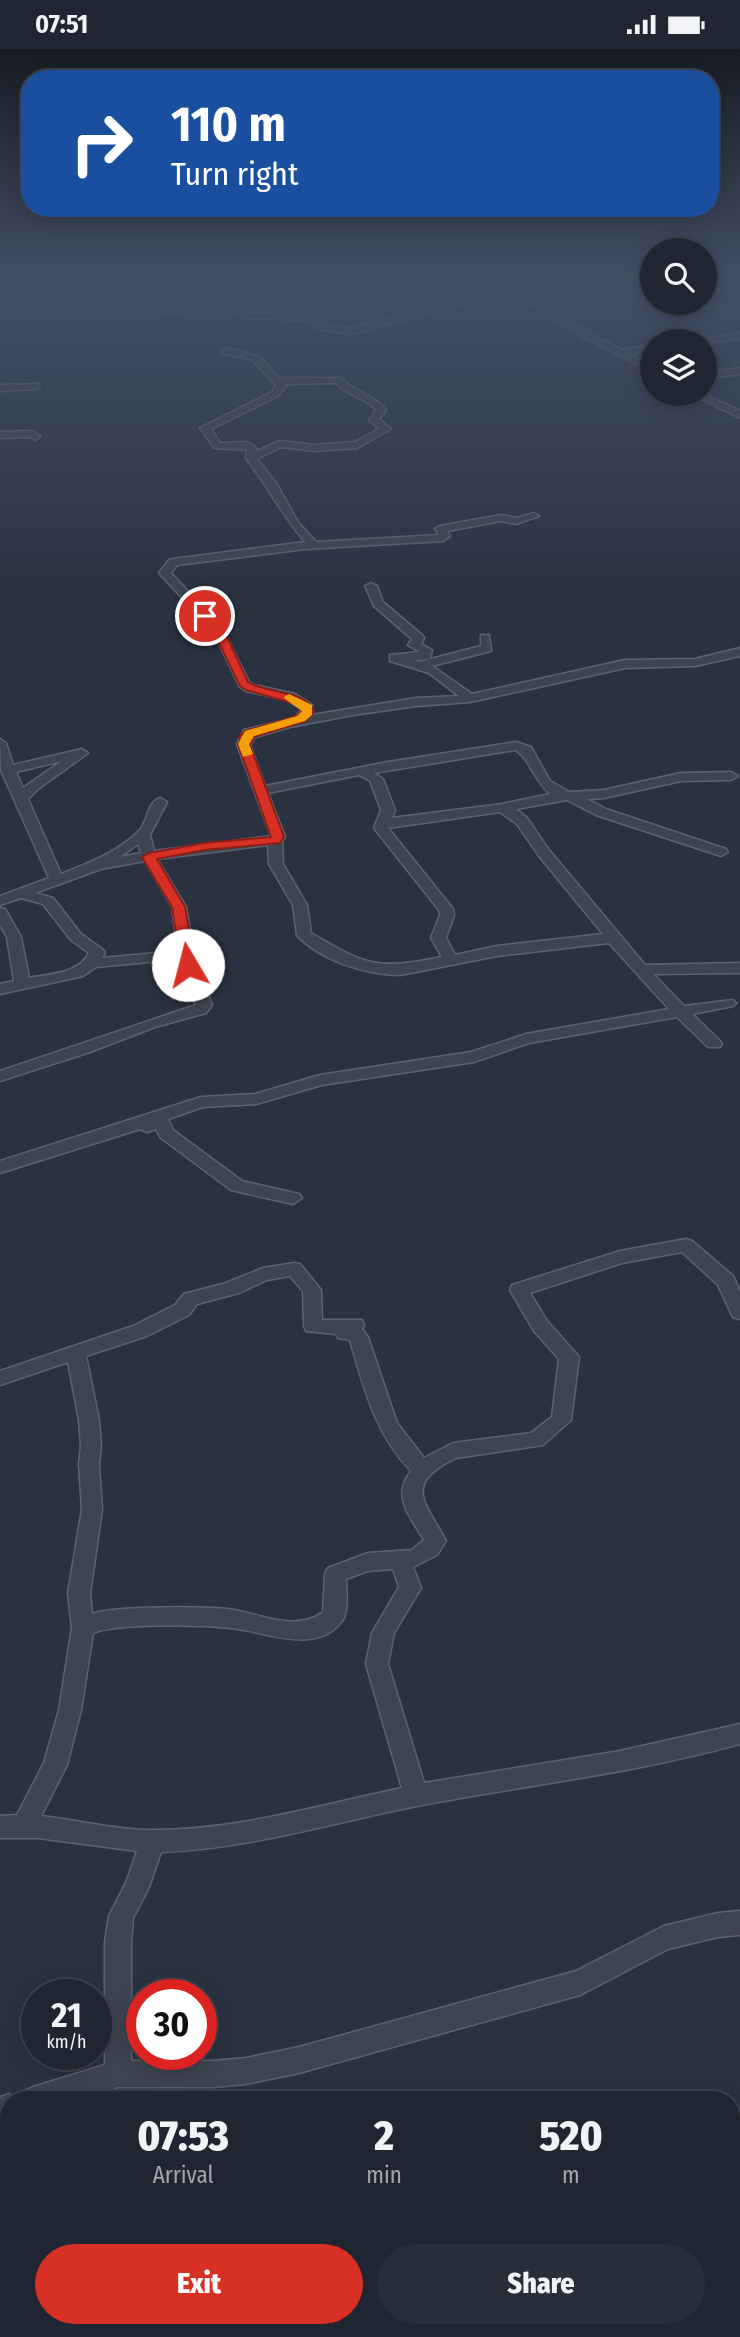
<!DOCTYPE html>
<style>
:root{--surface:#202631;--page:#282e39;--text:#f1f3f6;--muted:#a2a5ab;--line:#3d434d;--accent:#d93025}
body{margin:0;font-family:"Fira Sans Condensed",sans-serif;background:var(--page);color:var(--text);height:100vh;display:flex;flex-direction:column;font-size:26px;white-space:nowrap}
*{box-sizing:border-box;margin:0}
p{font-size:23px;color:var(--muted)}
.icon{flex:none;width:38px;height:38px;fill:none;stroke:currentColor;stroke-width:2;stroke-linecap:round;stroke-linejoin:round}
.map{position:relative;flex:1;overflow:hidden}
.details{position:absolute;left:0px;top:2042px;width:740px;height:247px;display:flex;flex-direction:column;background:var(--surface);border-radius:28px 28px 0 0;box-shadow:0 4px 18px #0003,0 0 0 2px var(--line)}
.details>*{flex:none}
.hud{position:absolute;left:21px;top:21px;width:698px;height:147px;border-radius:28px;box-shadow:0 4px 18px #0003,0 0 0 2px var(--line);background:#1a4fa0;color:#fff;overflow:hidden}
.buttons{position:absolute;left:640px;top:189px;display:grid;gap:14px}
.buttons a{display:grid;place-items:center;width:77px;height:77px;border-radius:50%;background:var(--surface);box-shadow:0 4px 18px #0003,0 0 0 2px var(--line);font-size:35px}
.speed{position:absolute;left:21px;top:1930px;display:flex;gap:14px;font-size:35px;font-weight:700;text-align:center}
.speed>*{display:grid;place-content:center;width:91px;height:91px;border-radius:50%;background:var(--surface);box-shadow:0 4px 18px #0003,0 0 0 2px var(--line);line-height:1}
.speed small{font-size:18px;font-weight:400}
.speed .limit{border:10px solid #d22;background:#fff;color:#111}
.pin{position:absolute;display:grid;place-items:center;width:60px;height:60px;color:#fff;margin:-30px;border:4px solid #fff;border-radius:50%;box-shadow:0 2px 7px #0007}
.me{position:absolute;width:77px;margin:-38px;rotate:352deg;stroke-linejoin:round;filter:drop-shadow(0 0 5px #0008)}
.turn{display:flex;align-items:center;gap:24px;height:147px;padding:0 35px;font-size:32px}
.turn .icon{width:91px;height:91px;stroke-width:2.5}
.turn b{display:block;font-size:49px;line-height:60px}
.eta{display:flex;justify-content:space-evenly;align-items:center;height:119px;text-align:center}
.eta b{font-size:42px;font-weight:800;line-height:49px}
.cta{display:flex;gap:14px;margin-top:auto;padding:14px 35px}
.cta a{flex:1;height:80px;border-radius:42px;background:var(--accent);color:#fff;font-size:28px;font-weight:800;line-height:80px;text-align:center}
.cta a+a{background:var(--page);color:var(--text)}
.status{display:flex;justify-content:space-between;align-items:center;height:49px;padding:0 35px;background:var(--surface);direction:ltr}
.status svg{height:19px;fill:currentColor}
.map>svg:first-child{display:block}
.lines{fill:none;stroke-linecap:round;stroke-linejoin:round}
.river{fill:#445169;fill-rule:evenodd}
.minor-casing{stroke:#5c626e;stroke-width:3}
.minor{fill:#3e4451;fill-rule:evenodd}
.route{fill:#d93025;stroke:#8d1f18;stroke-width:2}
.slow{fill:#f59e0b}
</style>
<div class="status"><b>07:51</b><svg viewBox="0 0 49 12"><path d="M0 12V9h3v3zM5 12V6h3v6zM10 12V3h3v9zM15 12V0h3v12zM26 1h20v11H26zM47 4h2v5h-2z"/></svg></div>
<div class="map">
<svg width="740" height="2288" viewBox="0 0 740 2288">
<rect width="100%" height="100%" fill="#2a3241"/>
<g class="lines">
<path class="river" d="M159,231h21l-48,15 -132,8v-8l132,-8z"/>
<g class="minor-casing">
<g id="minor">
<path d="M495,231h10l78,50 39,20 31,-5v6l-24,3 24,12v7l-76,-39 -65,-43 -160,43 -30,-4 -18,-10 -62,-2 -15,-9h-26l-47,6 -4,4 -4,-3 4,-6 51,-7 28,1 15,9 62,2 21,11 25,2 155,-40z"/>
<path d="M740,284v6l-35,4 -8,-2z"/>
<path d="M225,299l34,8 20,22h62c15,16 32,15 45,32l-7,9 12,10 -34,19 -42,3 -34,-4 -24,12 19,24 22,39 18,20 123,-7 -4,-6 5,-3 61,-11 15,3 18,-5 5,3 -23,8 -15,-3 -54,10 3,5 -7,5 -138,8 -128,16 -6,8 51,55 27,54 5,3 41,9 17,11v10l104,-17 43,-2 -30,-23 -39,-12v-6l30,-3 -12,-7 4,-6 -38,-33 -9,-20 6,-3 6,3 6,16 39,33 2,3 -3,6 11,6 -2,9 -16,1 5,2 62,-16v-11h8l2,16 -59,15 40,28 153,-34 70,-1 45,-11v8l-45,10 -70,2 -155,34 -54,4 -63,9 -63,12 -38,11 1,3 -3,4 15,41 123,-24 128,-20 15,5 19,34 19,11 35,-2 77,-17 50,-1 7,4 -7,4 -50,1 -77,17 -17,1 19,10 120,40 2,3 -7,4 -125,-41 -29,-15 -51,9 11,9 22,32 96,115 95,-2v10l-87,1 31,32 49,-6 3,3 -3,3 -41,8 28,27 2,3 -2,3h-12l-31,-30 -148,26 -55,19 -152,23 -66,19 -53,3 -35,12 5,11 69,51 57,13 3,4 -9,6 -62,-14 -71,-53 -4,-8 -9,3 -7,-3 -140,44v-12l201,-64 54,-3 65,-19 151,-23 55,-18 143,-25 -60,-66 -112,13 -97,19c-33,0 -81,-15 -103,-40l-4,-30 -24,-41 -1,-19 -111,14 29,48 10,58 16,40 -6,8 -51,14 -65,25 -90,29v-10l196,-66 -16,-46 -84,8 -13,9 -83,18v-10l14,-3 -7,-44 -7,-12v-17l5,1 16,28 8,41c20,-4 50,-4 60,-25l-18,-13 -28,-36 -22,-6 -21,7v-9l49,-18 -48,-108 -1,-31 6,4 7,22 69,-16 6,4 -50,36 -10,10 33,75c28,-11 57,-22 79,-44 8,-9 7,-28 20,-32l7,4 -17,33 4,16 117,-15 -34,-92 7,-14 51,-12 7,-9 -15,-9 -41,-9 -6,-4 -27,-56 -54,-58 10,-13 4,-1 132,-17c-22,-26 -38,-56 -59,-84l1,-8 -33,-2 -14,-20 72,-36 4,-6 -23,-26 -31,-7v-4zM336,334c12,14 30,14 40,27l-7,10 10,9 -24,13 -40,3 -35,-4 -23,10 -2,-4 -8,-5 -27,1 -9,-14 67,-33 8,-10 -2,-2zM515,701c13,6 21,33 35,44l-48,10 -110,14 3,-8 -12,-31 -9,-6zM62,712l-39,27 -7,-16zM359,726l11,6 11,29 -7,18 65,82 1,5 -9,23 11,19c-66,13 -75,9 -131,-24l-4,-28 -24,-41 -1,-23 3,-4 -17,-44zM500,763l17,12 22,32 64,78 -106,12 -42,9 -9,-17 8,-23 -1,-6 -65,-81zM138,795l3,9 -21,4zM145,812l27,46 6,44 -76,7 3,-6 -3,-3 -21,-15 -28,-36 -18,-5 66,-24z"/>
<path d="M740,319v6l-35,5v-6z"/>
<path d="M39,335v4l-3,1 -36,2v-6z"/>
<path d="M691,345h12l37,17v7z"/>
<path d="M0,383l33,-1 7,6 -5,3 -5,-3 -30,1z"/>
<path d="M686,1190l6,2 41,35 7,16v27l-7,-2 -15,-32 -36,-33 -60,11 -92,30 17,28 32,36 -8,63 -28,25 -87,13c-54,26 -31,44 -10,83l-9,14 -24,12 8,21 -27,45 -6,31 36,119 196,-32 120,-27v20c-105,29 -212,41 -318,61 -88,17 -172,44 -261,47l-12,35 -16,31 -2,24v119h82l33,-3 53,-11 277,-76 88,-45 54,-13 22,-2v24l-22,2 -50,12 -88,46 -281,78 -53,11 -33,3h-95l-41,13h-57l4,-9 9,-4 72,-22v-123l4,-26 17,-33 11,-32 -99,-13h-38v-22l17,-1 27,-52 15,-53 13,-82 -4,-34 14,-85 -3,-44 2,-19 -2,-26 -11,-58 -68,23v-14l133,-45 42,-21 9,-11 42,-11 37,-15 31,-5 6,1 21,26 1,30h40l2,5 -2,4 6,8 29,86 27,35 29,-15 78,-10 21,-16 7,-58 -25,-28 -24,-41 2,-5 108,-34zM290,1227l13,15 1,35 2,5 30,3 2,4 12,2c14,48 25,94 61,131 -20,26 -1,45 13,69l-12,10 -44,3 -40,15 -3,6 -2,38c-26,20 -60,3 -89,-2 -25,-4 -121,-4 -142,4l-2,-20 12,-85 -3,-44 2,-19 -2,-26 -13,-64 61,-20 42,-21 8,-11 42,-11 28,-13zM393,1520l6,18 -27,46 -6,31 36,124c-82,17 -164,42 -249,42 -38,0 -75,-10 -112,-14l26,-51 14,-55 12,-77c24,-10 109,-8 138,-5 32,3 86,28 111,-7 7,-9 4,-31 4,-42l22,-8z"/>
<path d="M9,2045l11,6h-11v21l-9,2v-26z"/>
<path d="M740,2110v28l-8,4v-28z"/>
<path d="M217,2280h56l-3,8h-57z"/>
</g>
</g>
<use href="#minor" class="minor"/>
</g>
<linearGradient id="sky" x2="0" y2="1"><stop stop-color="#171c24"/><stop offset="0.42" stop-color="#444f65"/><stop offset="1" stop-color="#444f65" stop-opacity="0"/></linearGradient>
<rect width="740" height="551" fill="url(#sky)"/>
<path class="route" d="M201,565h8l15,16 24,52c17,11 61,9 66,30l-9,9 -54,17 2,3 -3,4 34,92 -4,6 -76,7 -47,9 28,48 10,58 -7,4 -7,-4 -9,-58 -30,-50 7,-4 55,-10 67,-6 -33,-93 3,-4 -2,-3 6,-6 52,-15 5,-5 -6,-7 -50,-14 -6,-4 -27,-55 -13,-15z"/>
<path class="slow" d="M289,645l23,11v10l-7,6 -51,15 -5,8 4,10 -10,3 -5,-13 7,-13 52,-15 5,-5 -17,-12 -1,-2z"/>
</svg>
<div class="buttons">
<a><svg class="icon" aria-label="search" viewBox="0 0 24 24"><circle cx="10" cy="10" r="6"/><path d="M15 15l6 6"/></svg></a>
<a><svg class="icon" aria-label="layers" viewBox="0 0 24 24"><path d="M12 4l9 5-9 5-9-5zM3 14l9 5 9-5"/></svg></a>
</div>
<div class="speed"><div>21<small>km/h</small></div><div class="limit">30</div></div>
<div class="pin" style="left:205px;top:567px;background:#d93025"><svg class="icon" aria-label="arrive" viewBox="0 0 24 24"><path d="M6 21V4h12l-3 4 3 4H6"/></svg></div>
<svg class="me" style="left:188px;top:916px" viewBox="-20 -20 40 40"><circle r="19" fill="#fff"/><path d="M0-13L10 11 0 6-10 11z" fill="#d93025"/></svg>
<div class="hud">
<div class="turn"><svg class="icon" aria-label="right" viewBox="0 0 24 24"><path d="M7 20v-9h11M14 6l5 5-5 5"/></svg><div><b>110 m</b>Turn right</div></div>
</div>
<section class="details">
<div class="eta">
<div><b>07:53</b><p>Arrival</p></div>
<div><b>2</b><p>min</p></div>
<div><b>520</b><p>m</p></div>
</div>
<div class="cta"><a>Exit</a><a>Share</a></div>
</section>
</div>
